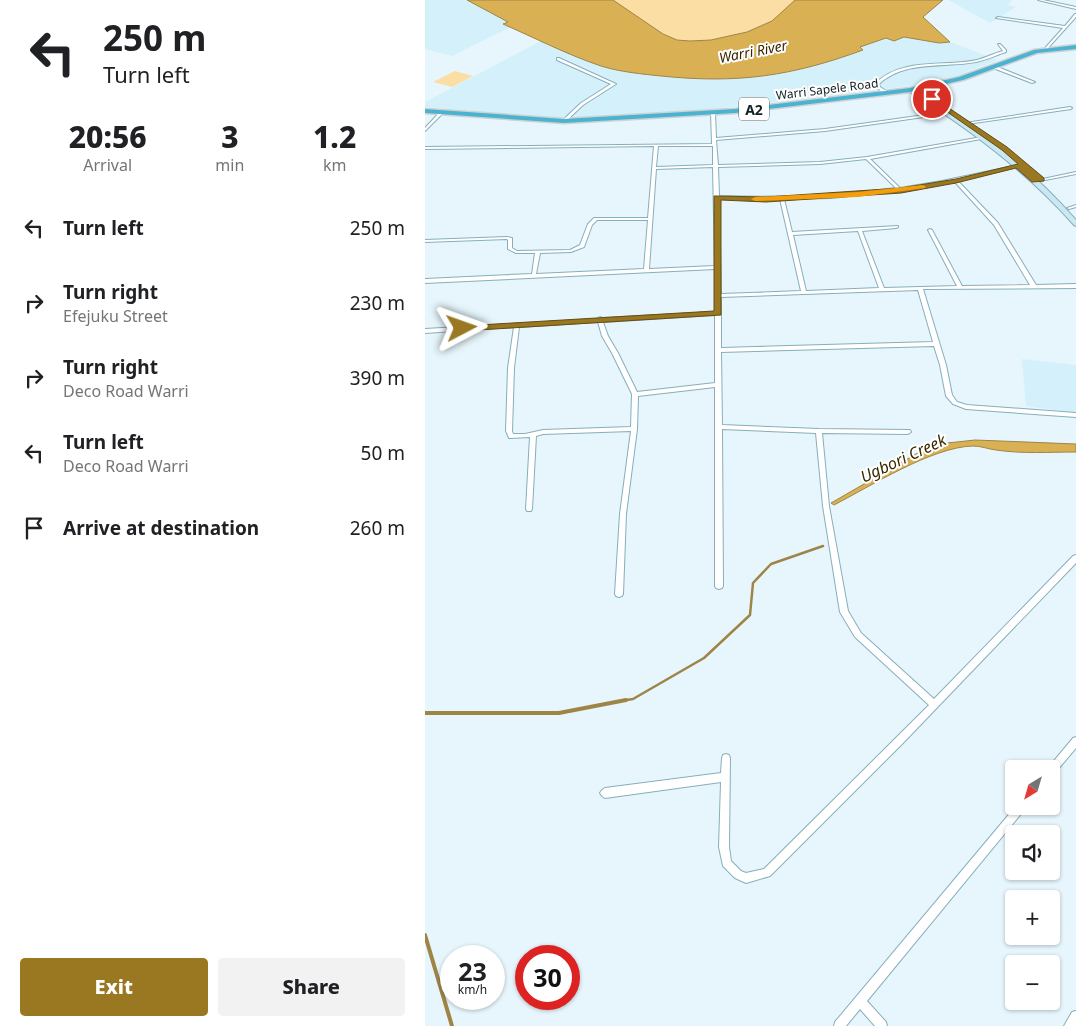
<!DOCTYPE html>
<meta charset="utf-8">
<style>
:root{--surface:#fff;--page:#f2f2f2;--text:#202124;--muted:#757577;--accent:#9a7721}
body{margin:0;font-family:"Noto Sans",sans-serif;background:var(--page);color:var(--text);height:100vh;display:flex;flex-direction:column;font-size:19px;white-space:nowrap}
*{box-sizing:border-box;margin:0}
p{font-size:16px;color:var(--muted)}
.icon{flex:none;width:28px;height:28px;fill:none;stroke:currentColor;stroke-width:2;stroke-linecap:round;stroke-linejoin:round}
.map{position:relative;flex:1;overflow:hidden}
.sheet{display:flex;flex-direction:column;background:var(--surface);width:425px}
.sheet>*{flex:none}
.banner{background:#fff;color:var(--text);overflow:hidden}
.needle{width:32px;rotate:217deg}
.fabs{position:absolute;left:580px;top:760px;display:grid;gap:10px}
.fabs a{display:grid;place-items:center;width:55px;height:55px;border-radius:5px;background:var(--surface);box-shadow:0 1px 4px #0004;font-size:25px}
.speed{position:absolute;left:15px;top:945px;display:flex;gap:10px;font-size:25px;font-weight:700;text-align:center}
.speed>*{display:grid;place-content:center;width:65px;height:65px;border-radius:50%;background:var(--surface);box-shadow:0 1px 4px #0004;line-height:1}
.speed small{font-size:12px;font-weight:400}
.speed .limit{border:8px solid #d22;background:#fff;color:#111}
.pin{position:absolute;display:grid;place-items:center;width:42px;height:42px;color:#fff;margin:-21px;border:2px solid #fff;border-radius:50%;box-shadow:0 1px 5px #0007}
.me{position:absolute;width:55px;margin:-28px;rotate:86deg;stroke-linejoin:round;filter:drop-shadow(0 0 4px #0008)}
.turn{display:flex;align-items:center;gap:18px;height:105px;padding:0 20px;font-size:22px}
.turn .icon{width:65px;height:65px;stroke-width:2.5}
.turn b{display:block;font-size:35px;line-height:42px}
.eta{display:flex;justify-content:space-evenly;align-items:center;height:85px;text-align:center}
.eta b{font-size:30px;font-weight:800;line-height:35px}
.button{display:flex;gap:10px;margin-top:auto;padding:10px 20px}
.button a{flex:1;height:58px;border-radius:5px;background:var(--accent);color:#fff;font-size:20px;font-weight:800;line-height:58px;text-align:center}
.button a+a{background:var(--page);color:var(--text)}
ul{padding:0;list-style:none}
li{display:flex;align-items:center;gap:15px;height:75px;padding:0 20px}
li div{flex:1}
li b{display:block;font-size:19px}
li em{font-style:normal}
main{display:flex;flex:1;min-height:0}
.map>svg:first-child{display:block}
.built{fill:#d4f1fb}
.green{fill:#fbdea3}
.water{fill:#dab054;stroke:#9e8546}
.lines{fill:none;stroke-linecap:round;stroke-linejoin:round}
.stream-far1{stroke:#9e8546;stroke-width:2.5}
.stream{stroke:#9e8546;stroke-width:4}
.street-casing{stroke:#87aebb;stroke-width:2}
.secondary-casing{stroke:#87aebb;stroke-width:2}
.highway-casing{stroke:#cfd2d3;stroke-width:3}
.street{fill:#fff;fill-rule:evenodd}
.secondary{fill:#c9e8f1;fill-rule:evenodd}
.highway{fill:#4ab3d1;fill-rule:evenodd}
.route{fill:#9a7721;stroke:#644d15}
.slow{fill:#f59e0b}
.labels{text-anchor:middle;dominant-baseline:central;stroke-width:4;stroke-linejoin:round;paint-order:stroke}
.far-street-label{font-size:12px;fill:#112025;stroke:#fff}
.far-water-label{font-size:14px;font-style:italic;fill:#382700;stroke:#fff}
.shield{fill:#fff;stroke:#586366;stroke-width:1}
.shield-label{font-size:14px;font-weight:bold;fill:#112025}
.water-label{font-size:16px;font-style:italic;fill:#382700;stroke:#fff}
</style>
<main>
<section class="sheet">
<div class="banner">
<div class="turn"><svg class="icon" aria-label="left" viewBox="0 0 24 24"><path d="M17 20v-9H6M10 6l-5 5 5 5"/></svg><div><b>250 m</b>Turn left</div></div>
</div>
<div class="eta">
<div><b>20:56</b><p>Arrival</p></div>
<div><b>3</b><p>min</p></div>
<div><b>1.2</b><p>km</p></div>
</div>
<ul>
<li><svg class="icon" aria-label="left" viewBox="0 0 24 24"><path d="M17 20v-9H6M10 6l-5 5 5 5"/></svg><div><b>Turn left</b></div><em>250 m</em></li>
<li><svg class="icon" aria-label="right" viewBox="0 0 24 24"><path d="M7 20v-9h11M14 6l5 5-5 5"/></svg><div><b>Turn right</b><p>Efejuku Street</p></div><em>230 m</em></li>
<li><svg class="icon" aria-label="right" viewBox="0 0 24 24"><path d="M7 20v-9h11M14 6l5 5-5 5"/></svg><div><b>Turn right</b><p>Deco Road Warri</p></div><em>390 m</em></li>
<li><svg class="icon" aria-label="left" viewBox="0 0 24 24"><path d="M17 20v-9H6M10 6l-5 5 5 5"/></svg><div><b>Turn left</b><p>Deco Road Warri</p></div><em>50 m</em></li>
<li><svg class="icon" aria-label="arrive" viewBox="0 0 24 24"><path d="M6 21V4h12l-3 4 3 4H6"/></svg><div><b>Arrive at destination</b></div><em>260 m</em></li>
</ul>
<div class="button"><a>Exit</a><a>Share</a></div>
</section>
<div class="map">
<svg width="651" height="1026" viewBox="0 0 651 1026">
<rect width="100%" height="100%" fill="#e6f6fc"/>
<g class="built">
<path d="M0,0h41l43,22 -5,2 7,3 -59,29 -27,-7z"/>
<path d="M523,0h64l-4,5 8,2 -26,16z"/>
<path d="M479,37l35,6 11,-1 48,18 -42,16 -48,10 -224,27 -94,5 -62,-1 -103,-10v-5l116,-61 32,14 290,-6 -4,-2 27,-9 8,3z"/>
<path d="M597,359l54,6v48l-50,-7z"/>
</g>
<g class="green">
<path d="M188,0h182c-7,8 -14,15 -23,21 -21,13 -73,26 -97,18 -22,-8 -45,-24 -62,-39z"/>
<path d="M30,71l18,5 -21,11 -19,-5z"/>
</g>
<g class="water">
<path d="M42,0h146l50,34 14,6 13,1 21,-1 36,-8 25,-11 23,-21h148l-20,17 27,25 -11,1 -35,-6 -10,4 -8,-3 -26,9 3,3c-71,26 -125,34 -202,26 -19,-2 -41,-4 -60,-10 -33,-11 -66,-28 -98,-42l5,-2z"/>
<path d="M550,440l101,4v8c-27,0 -54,2 -80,-2 -8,-1 -15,-4 -23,-4 -41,1 -102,40 -139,59l-3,-2 85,-49 22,-10z"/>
</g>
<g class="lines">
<path class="stream-far1" d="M195,701l13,-2 71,-41 46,-43 3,-32 18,-19 52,-18"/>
<g class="stream">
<path d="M0,713h134l67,-13"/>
<path d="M0,935l27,91"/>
</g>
<g class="street-casing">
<g id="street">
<path d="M613,0h5l33,7v2z"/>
<path d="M650,14h1v3l-29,32 -1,-2 17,-19 -67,-10 2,-1 67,9z"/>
<path d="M573,44h2l6,6v2c-10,3 -19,8 -30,10 -32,6 -71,-2 -97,22l1,3 8,5v2c-5,0 -10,-5 -13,-10 26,-27 68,-17 102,-24 9,-2 17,-7 26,-9z"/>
<path d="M132,58h2l57,26 -33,21 -18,17h-2v-2l18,-17 30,-19 -54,-24z"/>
<path d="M568,66h2l40,16 -3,1 -39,-15z"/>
<path d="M645,107l2,1 -1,1 -104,15 -2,-1z"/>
<path d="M15,112l3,1 -18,18v-3z"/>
<path d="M288,112l2,1 1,25 109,-9 121,-17v2h-1l-120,17 -109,9 2,25 102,-3 47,-5 115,-20v2h-1l-111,20 30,29 42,-7 76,-16v2l-60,14 40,42 38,62 40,-1v4l-153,1 23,76 6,30 5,7 10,3 109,8v4l-110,-8 -13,-5 -7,-8 -6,-31 -6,-19 -213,6 1,73 97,4 91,1 1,2 -3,2 -86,-1 7,73 19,105 13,22 73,66 139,-143 3,-1v8l-173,180 -133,133 -24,7 -11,-5 -12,-12 -4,-19 2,-65 -116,16 -3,-2 -2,-3 2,-3 3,-2 116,-15 1,-15 1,-3 3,-1 3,1 1,3 -1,89 2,14 10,10 5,2 18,-4 165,-164 -74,-68 -15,-25 -17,-106 -7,-73 -94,-4 1,157 -1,2 -3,1 -3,-1 -1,-2v-199l-77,9 -1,33 -11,85 -3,80 -1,2 -3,1 -3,-1 -1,-2 5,-80 11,-83 -88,3 -7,2 -4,73 -1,2h-4l-1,-2 4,-72 -19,1h-2l-3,-7 2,-63 6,-41 -89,6v-4l172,-10 3,-2 2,1 113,-6v-43l-290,14v-4l107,-5 3,-21h-19l-8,-4v-9l-1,-1 -82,3v-2l82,-3 5,1v10l5,3 53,-1 10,-5 8,-21 6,-6h54l6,-72 -229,3v-2l287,-3 -1,-31zM233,146h55v19l-57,2zM441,159l30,29c-59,8 -118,10 -177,8l-1,-29 102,-3zM288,167l2,99 -66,3 7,-100zM529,181l40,44 36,60 -68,1 -30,-56 -2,-1 -2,1 29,56 -73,2 -22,-57 34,-3 2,-1v-1l-106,6 -8,-33 47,-1 67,-7 3,1h2v-2zM294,198l61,1 21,92 -80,3zM172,220h51l-4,49 -108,5 4,-21 31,-1 13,-5 8,-22zM433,231l21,57 -73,3 -13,-56zM493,290l15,52 -212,6v-51zM290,315v68l-78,9 -19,-39 -10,-17 -5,-14zM173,322l4,14 10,17 20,41 -1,33 -88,3 -18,4h-12l-1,-3 2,-63 5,-41z"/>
<path d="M651,172v2l-41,8 -2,-1z"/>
<path d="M651,205v2l-7,2 -2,-1z"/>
<path d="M651,737v11l-22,26 -3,1v-6h-4l1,-1 25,-30z"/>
<path d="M591,806h10l-1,3 -158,192 19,21 1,4h-12l-15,-17 -14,17h-12l1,-4z"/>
<path d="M651,1011v15h-12l8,-14z"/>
</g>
</g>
<g class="secondary-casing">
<path id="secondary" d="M485,88c14,6 27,16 40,24 47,30 89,66 126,108v6l-2,-1c-48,-54 -104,-96 -166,-134l-1,-1z"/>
</g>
<g class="highway-casing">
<path id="highway" d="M651,45v4l-39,4 -74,27 -53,12 -175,21 -171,10 -139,-10v-4l139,10 171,-10 175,-21 49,-11 75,-27z"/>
</g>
<use href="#street" class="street"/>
<use href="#secondary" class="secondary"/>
<use href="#highway" class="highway"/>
</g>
<path class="route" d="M505,98h4l73,49 37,31v3l-12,1 -16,-14 -60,15 -55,10 -135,9 -45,-2v115l-259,16 -5,-3 5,-2 252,-15v-115l52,1 135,-9 55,-9 62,-15 -16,-14 -72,-50z"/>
<path class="slow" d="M498,185l3,2 -1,1 -67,9 -103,4 -4,-2 4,-2 103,-5z"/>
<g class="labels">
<g class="far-street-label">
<text transform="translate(402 89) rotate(-7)">Warri Sapele Road</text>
</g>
<g class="far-water-label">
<text transform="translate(328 51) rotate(-11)">Warri River</text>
</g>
<rect class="shield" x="314" y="97.5" width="30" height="23" rx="4"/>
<g class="shield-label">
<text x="329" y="109">A2</text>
</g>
<g class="water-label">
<text transform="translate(478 458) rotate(-25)">Ugbori Creek</text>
</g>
</g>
</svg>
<div class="fabs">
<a><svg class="needle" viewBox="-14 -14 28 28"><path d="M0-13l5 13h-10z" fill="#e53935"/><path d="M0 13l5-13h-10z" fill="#757577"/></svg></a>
<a><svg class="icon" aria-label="sound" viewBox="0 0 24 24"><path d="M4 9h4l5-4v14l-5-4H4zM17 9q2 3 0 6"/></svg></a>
<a>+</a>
<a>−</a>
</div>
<div class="speed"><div>23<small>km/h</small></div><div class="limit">30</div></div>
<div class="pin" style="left:507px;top:99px;background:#d93025"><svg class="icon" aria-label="arrive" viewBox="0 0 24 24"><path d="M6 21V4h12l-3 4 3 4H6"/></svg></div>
<svg class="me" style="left:37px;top:328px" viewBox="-20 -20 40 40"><path d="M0-17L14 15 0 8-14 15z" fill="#9a7721" stroke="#fff" stroke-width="4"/></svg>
</div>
</main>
